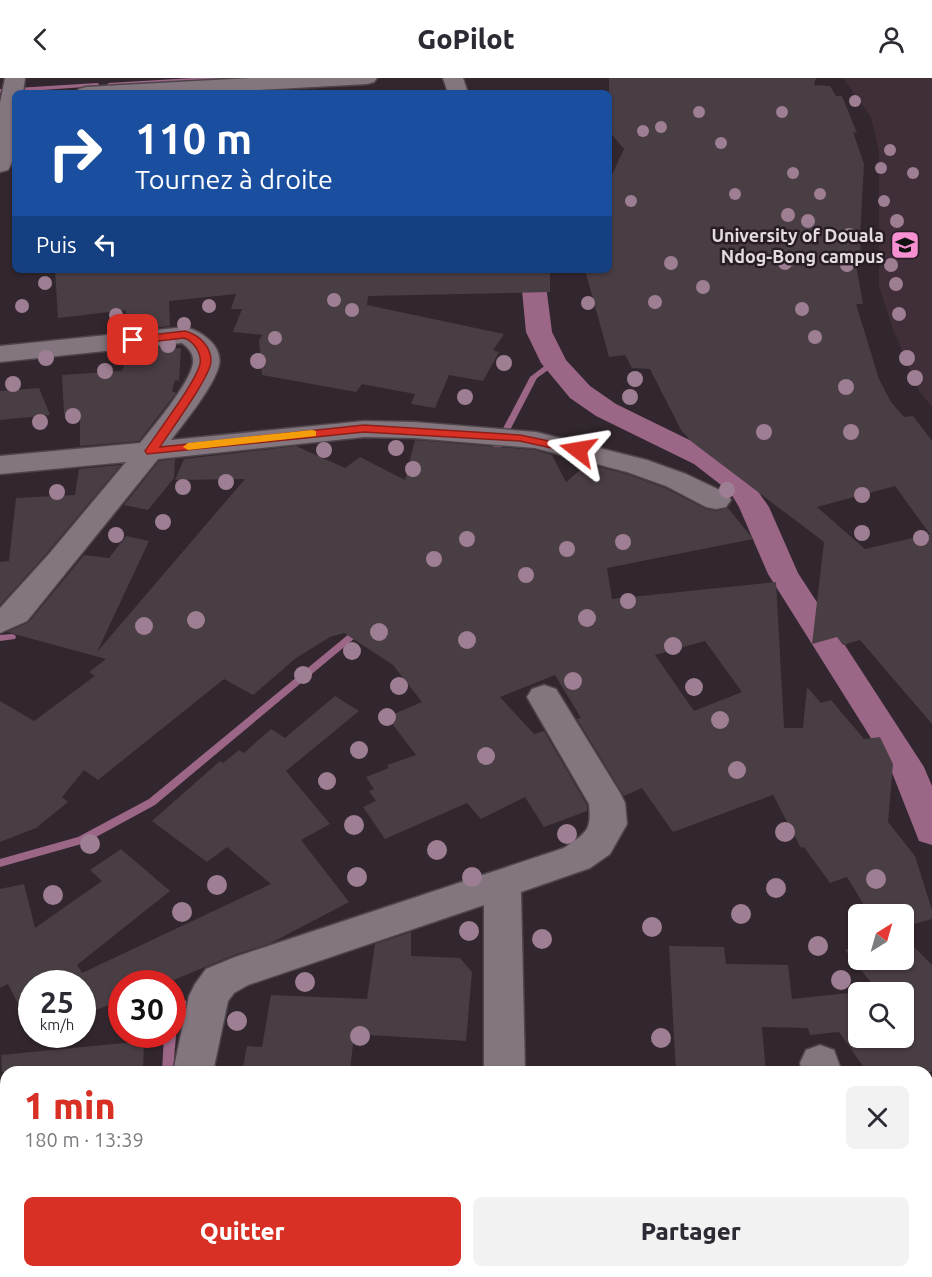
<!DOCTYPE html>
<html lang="fr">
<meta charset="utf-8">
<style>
:root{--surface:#fff;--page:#f2f2f3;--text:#2b2b33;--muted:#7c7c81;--accent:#d93025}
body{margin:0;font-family:Ubuntu,sans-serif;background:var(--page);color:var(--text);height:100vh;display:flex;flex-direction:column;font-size:22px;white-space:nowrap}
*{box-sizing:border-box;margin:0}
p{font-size:20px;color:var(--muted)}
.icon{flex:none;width:33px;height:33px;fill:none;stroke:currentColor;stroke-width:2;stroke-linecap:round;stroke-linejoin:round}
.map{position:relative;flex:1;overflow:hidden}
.drawer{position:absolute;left:0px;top:988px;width:933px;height:212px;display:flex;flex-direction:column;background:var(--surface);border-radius:18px 18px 0 0;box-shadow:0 2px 4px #0004}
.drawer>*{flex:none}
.hud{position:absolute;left:12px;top:12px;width:600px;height:183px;border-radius:9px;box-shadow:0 2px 4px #0004;background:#1a4fa0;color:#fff;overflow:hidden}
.needle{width:39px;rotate:37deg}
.controls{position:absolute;left:848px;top:826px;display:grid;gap:12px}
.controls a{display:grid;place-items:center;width:66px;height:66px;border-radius:9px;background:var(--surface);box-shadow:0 2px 4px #0004;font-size:30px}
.speed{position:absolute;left:18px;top:892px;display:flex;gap:12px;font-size:30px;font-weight:700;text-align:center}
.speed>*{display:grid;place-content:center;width:78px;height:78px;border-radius:50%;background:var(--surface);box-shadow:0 2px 4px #0004;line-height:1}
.speed small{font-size:15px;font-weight:400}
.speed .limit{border:9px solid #d22;background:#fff;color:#111}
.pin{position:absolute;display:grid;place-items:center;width:51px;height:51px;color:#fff;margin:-26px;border-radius:12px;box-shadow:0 3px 9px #0006}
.me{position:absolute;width:66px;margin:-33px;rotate:284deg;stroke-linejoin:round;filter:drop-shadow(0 0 4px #0008)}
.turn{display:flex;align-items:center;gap:21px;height:126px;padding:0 24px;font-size:27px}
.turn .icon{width:78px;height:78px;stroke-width:2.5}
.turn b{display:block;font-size:42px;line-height:51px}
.then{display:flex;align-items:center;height:57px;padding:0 24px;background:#0003;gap:12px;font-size:22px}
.round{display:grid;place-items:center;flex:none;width:63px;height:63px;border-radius:9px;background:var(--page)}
.head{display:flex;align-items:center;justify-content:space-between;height:102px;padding:0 24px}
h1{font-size:36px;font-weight:800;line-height:45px;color:var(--accent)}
.cta{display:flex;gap:12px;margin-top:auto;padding:12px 24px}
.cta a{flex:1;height:69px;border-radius:9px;background:var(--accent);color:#fff;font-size:24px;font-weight:800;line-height:69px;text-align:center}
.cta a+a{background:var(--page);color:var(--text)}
header{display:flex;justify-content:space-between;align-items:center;height:78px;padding:0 24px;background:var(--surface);font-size:27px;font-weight:800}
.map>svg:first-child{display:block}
.built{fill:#402e39}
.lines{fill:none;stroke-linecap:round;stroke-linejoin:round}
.stream{fill:#9c6687;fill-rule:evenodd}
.canal{fill:#9c6687;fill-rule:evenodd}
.building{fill:#4a3e45;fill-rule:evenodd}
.street-casing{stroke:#4e454b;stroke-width:3}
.street{fill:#84767e;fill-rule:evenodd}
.tree{fill:#9e7e92}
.route{fill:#d93025;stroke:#8d1f18;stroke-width:1.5}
.slow{fill:#f59e0b}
.labels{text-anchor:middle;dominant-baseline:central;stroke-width:5;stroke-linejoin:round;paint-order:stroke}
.far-poi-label{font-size:18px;font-weight:bold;fill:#e3dbe0;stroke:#281d24;text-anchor:end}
</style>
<header><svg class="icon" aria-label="back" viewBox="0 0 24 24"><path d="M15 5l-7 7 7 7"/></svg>GoPilot<svg class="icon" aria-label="person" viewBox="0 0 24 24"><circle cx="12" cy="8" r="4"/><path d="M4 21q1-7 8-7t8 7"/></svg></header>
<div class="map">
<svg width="932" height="1199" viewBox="0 0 932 1199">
<rect width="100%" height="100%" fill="#32272e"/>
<path class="built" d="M843,0h89v329l-13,-16 -26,-62 -14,-42v-136l-8,-34z"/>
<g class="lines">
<g class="stream">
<path d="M192,0h30l-3,2 -110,7 -3,-2 3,-2z"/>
<path d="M97,5l2,1v2l-99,7v-4z"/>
<path d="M551,283h3l4,2 -21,15 -41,79 -1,2h-6l-1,-2 42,-80z"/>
<path d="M358,550l3,1 1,2 -1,2 -206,172 -70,38 -85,24v-8l78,-22 71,-38 206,-170z"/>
<path d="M12,556l3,1 1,2 -1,2 -15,2v-6z"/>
<path d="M182,921l4,2 1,3 -11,25 -4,2v-18l6,-12z"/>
<path d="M172,953l4,4 -3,37h-11l2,-37h8z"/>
</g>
<path class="canal" d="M520,192h24l8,62 14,28 24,26 26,18 98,48 36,28 19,27 29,66 126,194 8,19v59l-13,-4 -28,-71 -123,-196 -29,-67 -9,-15 -36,-28 -98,-48 -26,-18 -29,-35 -15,-31z"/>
</g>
<g class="building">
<path d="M609,0h207l-2,7 16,1 6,10h6l15,37 -4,-1 11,32 -4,73 1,23h-6l8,44h-7l23,75 12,23 13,15 9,-1 19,25v283l-72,-84 -17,5 -6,-8 -25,7 12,-102 -132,-100 -11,-12 -31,-61 -18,-1 -7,-13 -16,2 -24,-87h24v-89l15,-32 -15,-18zM895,408l35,48 -65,15 -48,-42z"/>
<path d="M55,192h495v22l-182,4 -1,9 137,29 -11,16 6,2 -16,29 -34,-6 -14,33 -24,-4 4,-10 -53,-10 -6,8 -94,-17 -3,-35 4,-5 -30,-3 9,-23h-11l5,-15 -67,7 1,25 -33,4 3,-8 -14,1v-13l-68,8z"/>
<path d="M170,268v3l11,-1 -2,33 -4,-1 -3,11 4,2 -37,48 -59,5v-33l-16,1 -2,-39 60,-4 7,-20z"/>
<path d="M39,310l11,27 -50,5v-29z"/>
<path d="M415,362l120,10 17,5 14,27 21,-18 39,10 39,14 41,21 10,2 12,-3 25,31 -146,29 5,31 164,-17 8,146h19l4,-41 14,16 10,-3 33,39 16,-2 13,27 -5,58 27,34 17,54v9l-29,8v-12h-33l-23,-38 -17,6 -26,-36 -3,1 -28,-53 -100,37 -31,-44 -18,8 -47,-77 4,-1 -26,-43 -55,22 34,37 10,-3 43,74v6l-43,16 -19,-30 -44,22 -14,-16 -82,36 -22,-32 13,-6 -7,-10 5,-2 -8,-12 23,-9 -2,-3 29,-10 -29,-38 35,-15 -29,-37 -49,-32 -14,4 -34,21 -43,37 -29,-16 -126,101 -14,-10 -22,27 6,5 -32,26 -36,14v-141l34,20 61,-45 -6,-4 17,-13 -99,-27 22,-10 55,-67 25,3 17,-22 23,5 -52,111 148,-173 -70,1 9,-21 112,-13 49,22 15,-11 45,23zM705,563l37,51 -48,19 -39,-56z"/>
<path d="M175,381l-1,19 -26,32 -24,-5 35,-44z"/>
<path d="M121,387l-74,88 -47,52v-43l9,-1 7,-63 59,-3 4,-26z"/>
<path d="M335,618l24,15 -73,60 44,53 -29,16 48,62 -78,41 -37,12 -70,29h-42v16l-40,15v-31h-50v47l-24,-47 -8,4v-99l24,-5 11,44 67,-47 -12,-11 31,-21 49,42 -93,74 5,8 189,-89 -44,-37 -20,15 -55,-41 68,-60 3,2 16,-13 5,3 27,-24 14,9z"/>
<path d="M411,854v24l49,2 12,14 -6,69 -112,-7 -4,38h-108l5,-26 15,1 9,-52 96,4 8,-55z"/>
<path d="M903,858l29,29v107h-65l-28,-40 -29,3 -2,-7 -46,-1 4,45h-90l-7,-126 55,1 2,17 62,1 4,34 85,-9 -32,-40 13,-5v15h45zM858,915h45v45h-45z"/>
<path d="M144,963l-1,31h-141l-1,-17z"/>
</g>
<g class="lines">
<g class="street-casing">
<g id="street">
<path d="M5,0h20l-2,15h-8c0,20 5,60 -7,77l-8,2v-69z"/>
<path d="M250,0h127l-3,4 -7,2 -164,9h-127l3,-4 7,-2z"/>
<path d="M443,0h20l5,15h-20z"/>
<path d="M185,249c16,4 38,18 34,38 -4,20 -35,58 -48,75l193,-19 50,1 122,10 111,28 39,14 40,19 5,7 -5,7 -10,2 -10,-2 -40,-21 -39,-14 -92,-24 -121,-10 -50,-1 -206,22 -131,162 -27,12v-25l49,-54 77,-92 -126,12v-18l140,-13c13,-16 51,-61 53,-80 1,-9 -4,-15 -11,-20l-182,19v-16z"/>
<path d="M544,607l12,4 64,104 5,10 2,21 -17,30 -20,14 -69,24 4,180h-41v-167l-236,80 -14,8 -6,8 -15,71h-40l16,-76 6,-12 11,-15 29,-12 329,-109c22,-15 28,-17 25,-44l-62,-107 5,-8z"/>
<path d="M820,967l14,5 8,22h-40l-2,-9 6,-13z"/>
<path d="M126,1194h46l-2,5h-46z"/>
<rect x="486" y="1194" width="46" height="5"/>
<path d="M829,1194h46l1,5h-46z"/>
</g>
</g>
<use href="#street" class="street"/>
</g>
<g class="tree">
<circle cx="855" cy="23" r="6"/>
<circle cx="699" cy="34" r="6"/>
<circle cx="782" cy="34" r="6"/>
<circle cx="661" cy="49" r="6"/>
<circle cx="643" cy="53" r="6"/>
<circle cx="721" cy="65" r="6"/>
<circle cx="890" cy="72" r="6"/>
<circle cx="881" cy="90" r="6"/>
<circle cx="793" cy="95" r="6"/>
<circle cx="913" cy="95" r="6"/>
<circle cx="735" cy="116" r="6"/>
<circle cx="820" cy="116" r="6"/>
<circle cx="631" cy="123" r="6"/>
<circle cx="884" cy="123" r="6"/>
<circle cx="788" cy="137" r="7"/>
<circle cx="808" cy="143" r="7"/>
<circle cx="897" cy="143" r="7"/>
<circle cx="849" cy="157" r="7"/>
<circle cx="671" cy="185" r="7"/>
<circle cx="785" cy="185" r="7"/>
<circle cx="847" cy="187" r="7"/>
<circle cx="891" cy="187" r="7"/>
<circle cx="45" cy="205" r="7"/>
<circle cx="896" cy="206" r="7"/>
<circle cx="703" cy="209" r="7"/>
<circle cx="334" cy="222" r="7"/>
<circle cx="655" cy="224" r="7"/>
<circle cx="588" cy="225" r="7"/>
<circle cx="22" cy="228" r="7"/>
<circle cx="209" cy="228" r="7"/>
<circle cx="802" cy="231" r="7"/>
<circle cx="352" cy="232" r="7"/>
<circle cx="899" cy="236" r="7"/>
<circle cx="116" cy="237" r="7"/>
<circle cx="184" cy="246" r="7"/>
<circle cx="815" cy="259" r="7"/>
<circle cx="275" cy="260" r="7"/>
<circle cx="168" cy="267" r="8"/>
<circle cx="46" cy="280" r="8"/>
<circle cx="907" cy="280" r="8"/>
<circle cx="258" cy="283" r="8"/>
<circle cx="504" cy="285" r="8"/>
<circle cx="105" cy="293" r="8"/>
<circle cx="915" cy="300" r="8"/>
<circle cx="635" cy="301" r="8"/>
<circle cx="13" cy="306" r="8"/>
<circle cx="846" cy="309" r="8"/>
<circle cx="465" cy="319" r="8"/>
<circle cx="630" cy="319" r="8"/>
<circle cx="73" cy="338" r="8"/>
<circle cx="40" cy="344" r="8"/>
<circle cx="764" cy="354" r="8"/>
<circle cx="851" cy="354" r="8"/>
<circle cx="396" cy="370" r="8"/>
<circle cx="324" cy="372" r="8"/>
<circle cx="413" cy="391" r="8"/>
<circle cx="226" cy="404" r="8"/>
<circle cx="183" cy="409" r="8"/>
<circle cx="727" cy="412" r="8"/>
<circle cx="57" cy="414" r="8"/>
<circle cx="862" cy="417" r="8"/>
<circle cx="163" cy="444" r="8"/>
<circle cx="862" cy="455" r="8"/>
<circle cx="116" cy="457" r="8"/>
<circle cx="921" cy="460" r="8"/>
<circle cx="467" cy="461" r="8"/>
<circle cx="623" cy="464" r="8"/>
<circle cx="567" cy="471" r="8"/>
<circle cx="434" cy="481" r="8"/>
<circle cx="526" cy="497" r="8"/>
<circle cx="628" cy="523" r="8"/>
<circle cx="587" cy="540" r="9"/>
<circle cx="196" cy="542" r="9"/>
<circle cx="144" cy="548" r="9"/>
<circle cx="379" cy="554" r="9"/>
<circle cx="467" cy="562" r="9"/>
<circle cx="673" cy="568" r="9"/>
<circle cx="352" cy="573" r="9"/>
<circle cx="303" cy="597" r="9"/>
<circle cx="573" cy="603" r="9"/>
<circle cx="399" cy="608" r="9"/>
<circle cx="694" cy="609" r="9"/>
<circle cx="387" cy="639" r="9"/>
<circle cx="720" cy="642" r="9"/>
<circle cx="359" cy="672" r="9"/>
<circle cx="486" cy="678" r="9"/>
<circle cx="737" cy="692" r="9"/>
<circle cx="327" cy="703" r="9"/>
<circle cx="354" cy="747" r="10"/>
<circle cx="785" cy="754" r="10"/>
<circle cx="567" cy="756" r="10"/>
<circle cx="90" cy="766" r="10"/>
<circle cx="437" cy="772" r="10"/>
<circle cx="357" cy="799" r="10"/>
<circle cx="472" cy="799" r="10"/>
<circle cx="876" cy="801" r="10"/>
<circle cx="217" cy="807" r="10"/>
<circle cx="776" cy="810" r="10"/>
<circle cx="53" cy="817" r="10"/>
<circle cx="182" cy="834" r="10"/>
<circle cx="741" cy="836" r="10"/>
<circle cx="652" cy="849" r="10"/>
<circle cx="469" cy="853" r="10"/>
<circle cx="542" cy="861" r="10"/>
<circle cx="818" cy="868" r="10"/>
<circle cx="841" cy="902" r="10"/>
<circle cx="305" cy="904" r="10"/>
<circle cx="237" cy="943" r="10"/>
<circle cx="360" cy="958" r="10"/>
<circle cx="661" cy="960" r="10"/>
</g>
<path class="route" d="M185,253c14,4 26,15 26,30 0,15 -41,70 -51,86l204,-22 156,10 58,12 6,3 -6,4 -58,-13 -156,-9 -217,22 -2,-3c12,-18 51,-69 55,-87 2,-10 -6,-23 -16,-26l-51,6 -5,-4 5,-3z"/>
<path class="slow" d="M312,352l4,1v5l-128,14 -5,-3 5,-4z"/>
<defs>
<g id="university-square" transform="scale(1.5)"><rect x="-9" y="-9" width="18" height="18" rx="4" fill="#f690d0" stroke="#281d24"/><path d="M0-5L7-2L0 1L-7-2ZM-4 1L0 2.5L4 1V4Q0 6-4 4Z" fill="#111"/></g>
</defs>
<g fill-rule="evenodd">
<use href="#university-square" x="905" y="167"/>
</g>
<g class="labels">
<g class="far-poi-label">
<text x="884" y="157">University of Douala<tspan x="884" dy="21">Ndog-Bong campus</tspan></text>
</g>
</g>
</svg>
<div class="controls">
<a><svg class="needle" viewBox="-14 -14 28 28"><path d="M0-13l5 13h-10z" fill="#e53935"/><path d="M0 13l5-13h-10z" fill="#7c7c81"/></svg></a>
<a><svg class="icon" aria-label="search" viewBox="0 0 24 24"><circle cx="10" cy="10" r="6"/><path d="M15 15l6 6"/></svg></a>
</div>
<div class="speed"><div>25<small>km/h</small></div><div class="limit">30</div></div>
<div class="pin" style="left:133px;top:262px;background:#d93025"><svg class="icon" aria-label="arrive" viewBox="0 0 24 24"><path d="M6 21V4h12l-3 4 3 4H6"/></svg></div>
<svg class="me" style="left:578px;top:372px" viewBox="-20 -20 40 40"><path d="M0-17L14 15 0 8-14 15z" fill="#d93025" stroke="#fff" stroke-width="4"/></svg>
<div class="hud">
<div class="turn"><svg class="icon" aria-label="right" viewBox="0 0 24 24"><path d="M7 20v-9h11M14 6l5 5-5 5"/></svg><div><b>110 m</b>Tournez à droite</div></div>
<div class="then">Puis<svg class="icon" aria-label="left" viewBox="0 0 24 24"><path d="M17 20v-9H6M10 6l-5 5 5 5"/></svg></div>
</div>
<section class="drawer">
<div class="head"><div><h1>1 min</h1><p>180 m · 13:39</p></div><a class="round"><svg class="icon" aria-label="close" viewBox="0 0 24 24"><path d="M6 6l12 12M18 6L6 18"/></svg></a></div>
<div class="cta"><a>Quitter</a><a>Partager</a></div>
</section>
</div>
